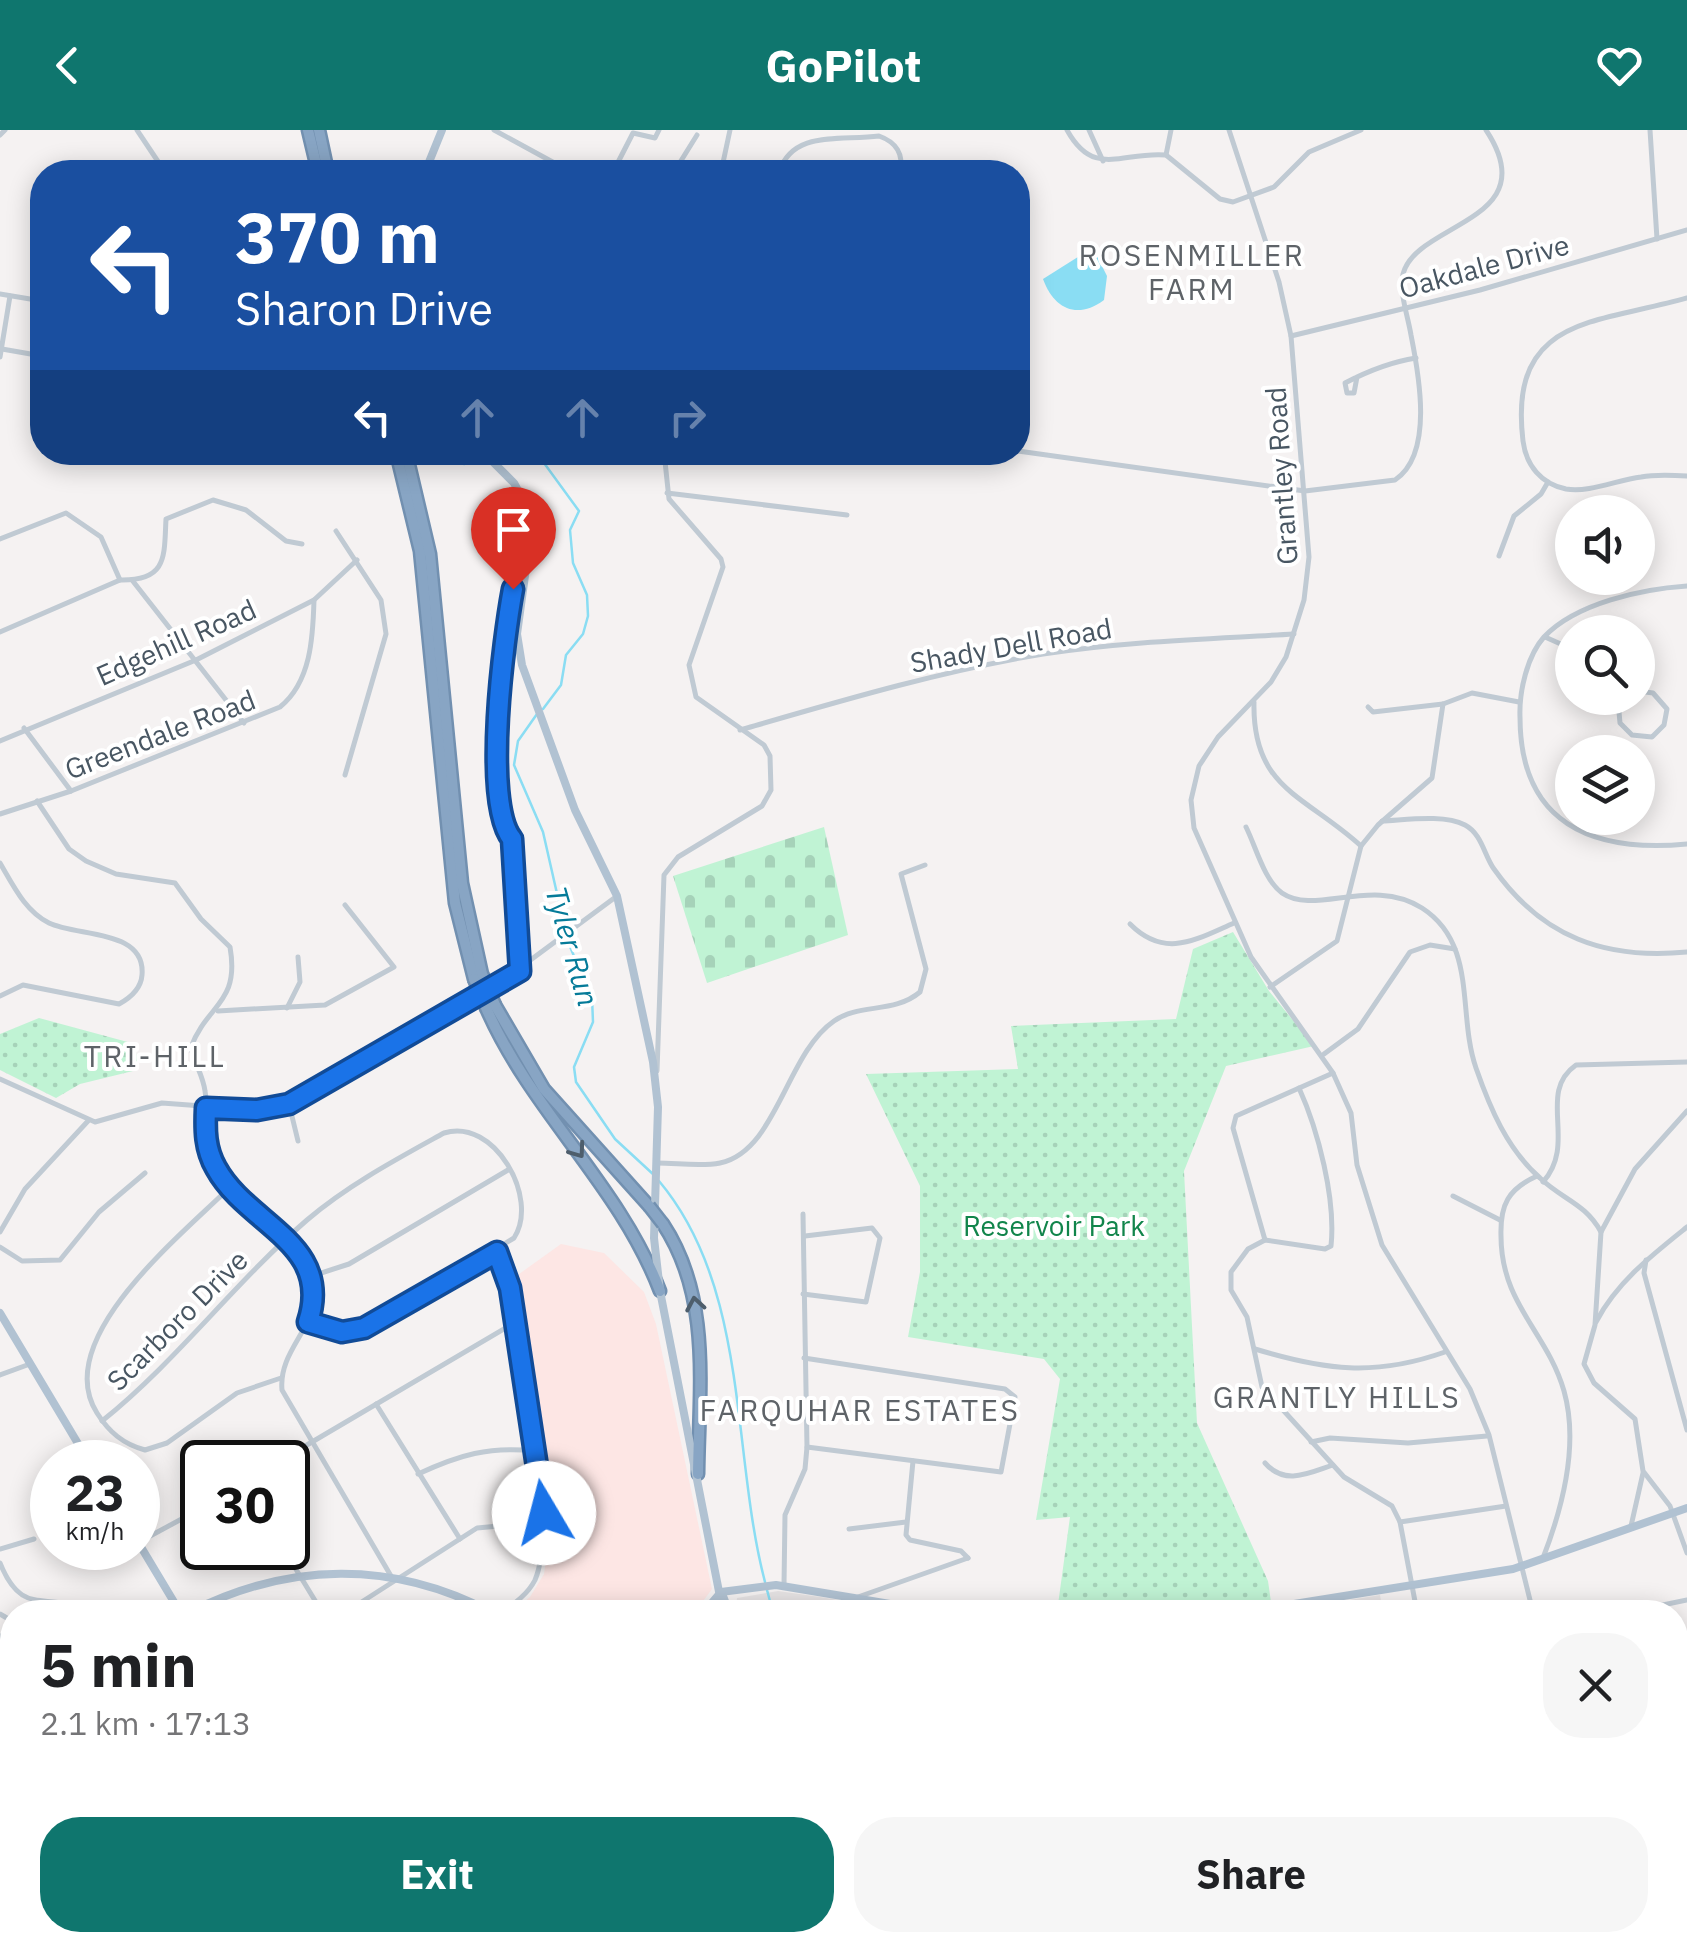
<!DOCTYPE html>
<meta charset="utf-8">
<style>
:root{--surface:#fff;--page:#f6f6f6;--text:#202124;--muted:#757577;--accent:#0f766e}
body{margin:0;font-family:"IBM Plex Sans",sans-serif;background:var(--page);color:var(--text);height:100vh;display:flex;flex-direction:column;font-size:38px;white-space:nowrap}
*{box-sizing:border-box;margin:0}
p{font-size:32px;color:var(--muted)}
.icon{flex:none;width:55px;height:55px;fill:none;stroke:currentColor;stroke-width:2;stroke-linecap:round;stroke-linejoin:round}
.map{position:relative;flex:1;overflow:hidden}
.side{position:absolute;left:0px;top:1470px;width:1688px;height:352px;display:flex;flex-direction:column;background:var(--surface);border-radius:40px 40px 0 0;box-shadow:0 5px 25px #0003}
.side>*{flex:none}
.guide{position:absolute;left:30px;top:30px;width:1000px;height:305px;border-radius:40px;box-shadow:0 5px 25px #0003;background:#1a4fa0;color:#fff;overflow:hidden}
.buttons{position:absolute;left:1555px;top:365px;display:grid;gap:20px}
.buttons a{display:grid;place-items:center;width:100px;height:100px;border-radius:50%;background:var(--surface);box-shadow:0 5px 25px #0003;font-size:50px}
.speed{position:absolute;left:30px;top:1310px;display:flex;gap:20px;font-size:50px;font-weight:700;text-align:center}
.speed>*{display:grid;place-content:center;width:130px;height:130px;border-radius:50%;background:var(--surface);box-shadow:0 5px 25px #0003;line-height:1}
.speed small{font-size:25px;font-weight:400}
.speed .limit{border:5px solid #111;border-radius:15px;background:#fff;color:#111}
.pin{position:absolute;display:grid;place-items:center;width:85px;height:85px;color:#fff;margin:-102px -42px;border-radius:50% 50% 50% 0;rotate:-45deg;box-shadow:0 0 10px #0007}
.pin .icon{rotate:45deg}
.me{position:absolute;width:110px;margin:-55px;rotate:352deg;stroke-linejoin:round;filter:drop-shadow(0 0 8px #0008)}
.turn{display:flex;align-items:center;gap:35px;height:210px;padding:0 40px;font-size:45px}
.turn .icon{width:130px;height:130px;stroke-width:2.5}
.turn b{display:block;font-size:70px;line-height:85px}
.lanes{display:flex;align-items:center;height:95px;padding:0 40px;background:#0003;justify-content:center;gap:50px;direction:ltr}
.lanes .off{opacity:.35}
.round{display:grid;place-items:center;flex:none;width:105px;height:105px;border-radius:40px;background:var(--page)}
.headline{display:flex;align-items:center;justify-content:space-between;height:170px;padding:0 40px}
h1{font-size:60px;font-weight:700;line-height:75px}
.button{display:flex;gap:20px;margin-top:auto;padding:20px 40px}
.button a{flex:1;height:115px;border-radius:40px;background:var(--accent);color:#fff;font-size:40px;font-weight:700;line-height:115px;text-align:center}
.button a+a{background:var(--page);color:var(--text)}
header{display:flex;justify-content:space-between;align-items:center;height:130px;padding:0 40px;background:var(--accent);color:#fff;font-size:45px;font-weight:700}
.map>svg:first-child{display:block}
.education{fill:#e6e3e4}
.medical{fill:#fde6e4}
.cemetery{fill:url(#cemetery-stones)}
.park{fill:url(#park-dots)}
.garden{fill:#c0f3d4}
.water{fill:#8addf3}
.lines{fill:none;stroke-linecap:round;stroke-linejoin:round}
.stream{stroke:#8addf3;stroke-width:2.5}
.highway-casing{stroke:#7290b0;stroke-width:15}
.minor{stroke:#c0cad3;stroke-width:5}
.major{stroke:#b1c2d2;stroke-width:8}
.highway{stroke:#88a5c4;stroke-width:10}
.highway-bridge-casing{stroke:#7290b0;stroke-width:15;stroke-linecap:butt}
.highway-bridge{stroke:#88a5c4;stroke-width:10}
.oneway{stroke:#4e5e6c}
.route-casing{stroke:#114b97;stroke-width:25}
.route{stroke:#1a73e8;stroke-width:18}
.labels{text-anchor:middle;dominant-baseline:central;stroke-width:8;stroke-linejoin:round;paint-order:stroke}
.street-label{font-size:28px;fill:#485662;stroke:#fff}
.park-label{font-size:28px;fill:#11854b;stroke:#fff}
.neighbourhood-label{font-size:30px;letter-spacing:2.5px;fill:#5e6368;stroke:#fff}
.water-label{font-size:30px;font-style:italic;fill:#057b99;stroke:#fff}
</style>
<header><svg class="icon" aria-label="back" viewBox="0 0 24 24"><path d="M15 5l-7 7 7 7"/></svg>GoPilot<svg class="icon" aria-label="heart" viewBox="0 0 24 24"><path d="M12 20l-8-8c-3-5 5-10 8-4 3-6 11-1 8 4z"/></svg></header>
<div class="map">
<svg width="1687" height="1821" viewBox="0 0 1687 1821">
<defs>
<pattern id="cemetery-stones" width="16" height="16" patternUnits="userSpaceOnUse" patternTransform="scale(2.5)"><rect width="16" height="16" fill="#c0f3d4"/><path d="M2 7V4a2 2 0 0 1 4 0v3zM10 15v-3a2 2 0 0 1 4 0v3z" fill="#a6d2b9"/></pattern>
<pattern id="park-dots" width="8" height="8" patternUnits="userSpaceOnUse" patternTransform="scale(2.5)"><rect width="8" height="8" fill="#c0f3d4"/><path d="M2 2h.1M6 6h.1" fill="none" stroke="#a6d2b9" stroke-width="1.8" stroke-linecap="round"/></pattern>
</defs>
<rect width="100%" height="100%" fill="#f5f2f2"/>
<g class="education">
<path d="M778,1461l42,6 92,15h-177l2,-14z"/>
<path d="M1380,1465l3,17h-108l44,-7z"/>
<path d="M1687,1508v279l-12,8v-284z"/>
<path d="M990,1810h91l-30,6 1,5h-60z"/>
</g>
<path class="medical" d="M561,1114l43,9 40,39 12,32 56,265 -17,23h-183l18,-15 14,-23 4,-28 -40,-264z"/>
<path class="cemetery" d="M824,697l24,108 -141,48 -34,-107z"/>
<g class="park">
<path d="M1233,802l36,59 45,55 -88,20 -42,105 13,252 71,158 3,21 -62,10h-152l13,-95 -34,3 24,-141 -16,-20 -136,-22 12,-65v-86l-54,-112 152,-5 -7,-43 165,-7 17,-70z"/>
<path d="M39,888l96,26 2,17 -4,10 -53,13 -24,14 -56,-28v-36z"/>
<path d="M0,1762l12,11v37h39l11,8 22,-1 1,4h-85z"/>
</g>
<path class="garden" d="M1687,1606l-3,85 3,10 -12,-11v-81z"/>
<path class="water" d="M1089,120h5l13,26 -3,24c-27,20 -50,9 -61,-21z"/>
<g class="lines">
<g class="stream">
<path d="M446,322l18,12 20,-9"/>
<path d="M536,322l43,59 -9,19 3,33 14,32 1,21 -5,18 -17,21 -5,30 -18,24"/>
<path d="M537,584l-19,27 -4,24 29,67 25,110 24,56 1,24 -19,45 2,15 39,57 39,36"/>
<path d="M659,1051c91,108 72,272 106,401"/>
<path d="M767,1460l6,22"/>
<path d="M0,1800l12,3"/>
<path d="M25,1810l11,11"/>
<path d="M1334,1810l5,11"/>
</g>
<g class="highway-casing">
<g id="highway">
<path d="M308,0l10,42"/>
<path d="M319,0l9,42"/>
<path d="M396,322l24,99 35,352 19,76"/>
<path d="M406,322l24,102 32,329 20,91"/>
<path d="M495,875l49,84 105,117"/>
<path d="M487,880c45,102 133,176 173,281"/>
<path d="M663,1094c49,74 36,165 35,250"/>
</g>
</g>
<g class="minor">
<path d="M137,0l28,42"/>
<path d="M494,0l77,42"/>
<path d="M1067,0c27,49 55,21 99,25l54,44 13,3 41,-15 35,-35 52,-22"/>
<path d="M1089,0l14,31"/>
<path d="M1229,0l50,152 12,54 18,221 -5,43 -18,57 -15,25 -53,55 -19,29 -8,34 3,28 57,129 82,116 18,40 6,52 25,80 88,144 19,46 44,177"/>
<path d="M1650,0l7,109"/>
<path d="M0,5l5,-5"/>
<path d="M1166,25l5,-25"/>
<path d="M613,42l20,-39 22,5 4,-8"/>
<path d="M674,42l23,-37"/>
<path d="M721,42l9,-42"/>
<path d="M779,42c14,-42 60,-31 100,-36 17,6 25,18 21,36"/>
<path d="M0,164l42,7"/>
<path d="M1687,168c-91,26 -179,18 -164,143 3,24 18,43 43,48 23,4 51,-9 75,-12 15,-3 31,-2 46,-1"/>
<path d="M1291,206l189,-46 207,-60"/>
<path d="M2,219l40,7"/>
<path d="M0,227l10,-61"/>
<path d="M1357,247l-3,16h-7l-2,-10c23,-12 45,-21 71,-25"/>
<path d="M1018,321l287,40 90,-11c39,-26 24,-105 16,-145 -3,-19 -12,-42 -8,-61 13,-52 144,-52 83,-144"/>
<path d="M667,363l180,22"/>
<path d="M336,401l45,69 5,34 -41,141"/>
<path d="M0,409l66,-26 35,24 19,43"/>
<path d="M1499,426l15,-40 27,-22 7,-12"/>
<path d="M132,450l112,143"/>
<path d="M1687,456c-45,3 -111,17 -143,51 -17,19 -25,55 -24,80 0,106 71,136 167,127"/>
<path d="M0,502l120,-52c48,1 44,-24 46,-61l47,-19 33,10 40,31 16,3"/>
<path d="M1545,507l27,12"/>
<path d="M1626,568l-7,14 1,11 12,12 20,2 12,-12 3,-16 -14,-16 -15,-2"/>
<path d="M1254,572c-2,87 51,93 107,144"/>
<path d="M1368,577l5,5 70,-8 29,-11 47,9"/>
<path d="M24,598l47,63"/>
<path d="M740,600c100,-29 201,-59 303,-76 84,-13 167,-15 251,-20"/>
<path d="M0,611l196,-81 118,-60 43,-40"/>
<path d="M37,671l32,48 17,12 30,13 59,9 26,36 29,28c10,57 -23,57 -39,100 3,16 12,28 14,44 5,29 -4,56 14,82 25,37 86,64 95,110 8,42 -36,65 -32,107l109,186"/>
<path d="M0,684l71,-23 209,-84c31,-25 33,-70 34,-107"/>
<path d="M1382,691c24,-1 62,-7 83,4 17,9 19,30 29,44 48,68 111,91 193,83"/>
<path d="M1246,697c10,20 18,53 36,66 33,23 90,-17 140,15 56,36 35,106 54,160 14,40 31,81 64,110 23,22 45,25 61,54"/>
<path d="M0,733c13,22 25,48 49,60 29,14 97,6 93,52 -1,14 -12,23 -23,29l-96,-19 -23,11"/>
<path d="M1130,794c35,35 65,16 104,-1"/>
<path d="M520,839l-8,-130c-30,-37 -8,-202 1,-250l10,-7"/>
<path d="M1270,857l67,-46 24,-95 17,-21 54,-47 11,-74"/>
<path d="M490,860l127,-94"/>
<path d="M287,878l13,-26 -2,-25"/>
<path d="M218,881l107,-6 69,-38 -49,-62"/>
<path d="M1324,924l34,-25 52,-77 20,-7 25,4"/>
<path d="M657,941l7,-196 14,-18 84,-51 9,-16 -1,-34 -6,-11 -68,-48 -7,-32 34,-98 -2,-8 -52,-60 -5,-47"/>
<path d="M1333,943l-97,43 -3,12 32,112 -17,9 -17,23v18l16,27 15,70 82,90 48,29 8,16 17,90"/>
<path d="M0,949l95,43 67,-19 95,7 32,-6 191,-109"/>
<path d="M289,974l9,37"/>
<path d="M1687,981l-52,58 -34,63 -6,93 -11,39 10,19 41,36 8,52 27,35 17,47"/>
<path d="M657,1033c20,0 44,4 63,0 57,-12 66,-109 114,-142 25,-18 60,-7 86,-29l6,-23 -25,-95 24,-9"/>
<path d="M1537,1046c-29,13 -37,29 -36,60 0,68 46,96 63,155 15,53 -2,118 -21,167"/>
<path d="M1543,1052c35,-39 -7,-89 33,-117l111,-3"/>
<path d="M230,1057c-47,47 -180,152 -133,226 12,19 26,31 48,37l22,-7 70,-50 44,-15"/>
<path d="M1453,1066l47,24"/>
<path d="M0,1102l25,-43 63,-68"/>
<path d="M1265,1110l60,9 6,-3c5,-47 -13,-116 -32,-158"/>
<path d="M0,1117l22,14 38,-1 39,-48 46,-39"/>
<path d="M497,1122l14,35c7,71 49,234 24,293 -7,14 -21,24 -33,32"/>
<path d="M1646,1130l-2,13 43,157"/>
<path d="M312,1146l37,-12 159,-94"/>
<path d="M803,1164l63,8 14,-64 -8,-10 -67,8"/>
<path d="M1596,1192c21,-40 56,-67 91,-95"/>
<path d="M1255,1219c70,21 119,28 190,3"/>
<path d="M804,1228l201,31 10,8 -14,75 -194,-25"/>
<path d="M0,1245l30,-11"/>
<path d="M376,1274l84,135"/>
<path d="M102,1291c75,-60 132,-138 205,-201 41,-35 90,-61 137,-87 50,-16 96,65 70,105l-150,91 -22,3 -32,-9"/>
<path d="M1311,1312l19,-4 78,5 79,-7"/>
<path d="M913,1331l-7,74 4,5 51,11 7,7"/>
<path d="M278,1332l236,-139"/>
<path d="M1265,1333c20,23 44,10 68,2"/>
<path d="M418,1344c41,-19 71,-28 117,-23"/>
<path d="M1400,1392l106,-16"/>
<path d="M1631,1396l12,-53"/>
<path d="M849,1399l57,-7"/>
<path d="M139,1412l63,-34"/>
<path d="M283,1418l39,64"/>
<path d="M0,1419l34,-10"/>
<path d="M0,1433c23,57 47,26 86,49"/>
<path d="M784,1455l1,-70 20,-46 2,-22 -4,-233"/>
<path d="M858,1467l110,-39"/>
<path d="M346,1482l131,-84 22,-2 43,8"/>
<path d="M1629,1482l58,-12"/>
<path d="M0,1484l12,7"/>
<path d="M0,1506h12"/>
<path d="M0,1556l12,24"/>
<path d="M0,1596l12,-6"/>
<path d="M1675,1749l12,-8"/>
<path d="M125,1810l5,11"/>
<path d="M483,1810l1,11"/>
<path d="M563,1810v11"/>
<path d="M641,1810v11"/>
<path d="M701,1810v11"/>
<path d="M821,1810v11"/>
<path d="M865,1810v11"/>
<path d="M986,1810l2,11"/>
<path d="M1188,1810l2,11"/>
<path d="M1269,1810l2,11"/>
<path d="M1605,1810l3,11"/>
<path d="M243,1821l32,-11"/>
<path d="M416,1821l30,-11"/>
<path d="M1031,1821l64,-11"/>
<path d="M1384,1821l68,-11"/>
<path d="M1677,1821l10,-9"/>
</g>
<g class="major">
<path d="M425,42l17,-42"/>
<path d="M483,322l31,31 14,26 3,23 -14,102 5,31 53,145 42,86 36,166 5,45 -4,131 6,53 63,321"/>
<path d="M0,1183l89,149"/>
<path d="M138,1412l42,70"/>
<path d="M721,1462l55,-7 162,27"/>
<path d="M723,1466l6,16"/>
<path d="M190,1482c99,-50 202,-52 301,0"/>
<path d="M704,1482l17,-20"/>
<path d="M1243,1482l270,-43 174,-61"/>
<path d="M380,1810l6,11"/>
<path d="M763,1810l1,11"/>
</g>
<use href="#highway" class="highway"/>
<g class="highway-bridge-casing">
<g id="highway-bridge">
<path d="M482,844l13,31"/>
<path d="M474,849l13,31"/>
<path d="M649,1076l14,18"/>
</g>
</g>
<use href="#highway-bridge" class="highway-bridge"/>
</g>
<defs><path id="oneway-chevron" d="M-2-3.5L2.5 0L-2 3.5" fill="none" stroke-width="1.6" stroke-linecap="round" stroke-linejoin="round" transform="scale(2.5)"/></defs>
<g class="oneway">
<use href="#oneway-chevron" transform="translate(578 1021) rotate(54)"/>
<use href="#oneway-chevron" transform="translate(695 1174) rotate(-100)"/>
</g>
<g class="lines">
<g class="route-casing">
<path id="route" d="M513,459c-9,48 -31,213 -1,250l8,132 -231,133 -32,6 -51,-2c-1,22 -1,41 10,60 31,57 118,75 92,154l34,10 22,-4 133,-76 13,36 34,225"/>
</g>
<use href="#route" class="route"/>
</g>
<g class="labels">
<g class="street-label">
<text transform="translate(1484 136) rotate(-15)">Oakdale Drive</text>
<text transform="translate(1281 346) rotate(-94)">Grantley Road</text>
<text transform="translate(176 512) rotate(-24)">Edgehill Road</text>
<text transform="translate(1011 515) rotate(-10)">Shady Dell Road</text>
<text transform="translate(160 604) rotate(-21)">Greendale Road</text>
<text transform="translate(177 1190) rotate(-45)">Scarboro Drive</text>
</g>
<g class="park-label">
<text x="1054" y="1095">Reservoir Park</text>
</g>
<g class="neighbourhood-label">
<text x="1192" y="124">ROSENMILLER<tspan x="1192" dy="34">FARM</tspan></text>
<text x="155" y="925">TRI-HILL</text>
<text x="1337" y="1266">GRANTLY HILLS</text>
<text x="860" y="1279">FARQUHAR ESTATES</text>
</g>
<g class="water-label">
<text transform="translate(573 816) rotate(74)">Tyler Run</text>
</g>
</g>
</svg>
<div class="buttons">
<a><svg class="icon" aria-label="sound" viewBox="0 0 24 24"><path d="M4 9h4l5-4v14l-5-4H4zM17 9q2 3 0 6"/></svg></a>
<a><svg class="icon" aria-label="search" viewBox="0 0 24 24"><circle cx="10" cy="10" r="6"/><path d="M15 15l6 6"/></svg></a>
<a><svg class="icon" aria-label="layers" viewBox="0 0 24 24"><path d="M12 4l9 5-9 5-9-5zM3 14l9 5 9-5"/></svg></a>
</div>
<div class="speed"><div>23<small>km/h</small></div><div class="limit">30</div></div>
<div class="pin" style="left:513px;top:459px;background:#d93025"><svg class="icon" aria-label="arrive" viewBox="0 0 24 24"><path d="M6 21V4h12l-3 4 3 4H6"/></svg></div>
<svg class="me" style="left:544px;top:1383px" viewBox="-20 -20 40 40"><circle r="19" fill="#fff"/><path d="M0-13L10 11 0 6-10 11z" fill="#1a73e8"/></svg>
<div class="guide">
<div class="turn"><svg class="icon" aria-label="left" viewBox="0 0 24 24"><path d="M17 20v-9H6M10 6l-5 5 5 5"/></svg><div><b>370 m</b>Sharon Drive</div></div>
<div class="lanes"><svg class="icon" aria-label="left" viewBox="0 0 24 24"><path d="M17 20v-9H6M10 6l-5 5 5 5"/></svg><svg class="icon off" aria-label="ahead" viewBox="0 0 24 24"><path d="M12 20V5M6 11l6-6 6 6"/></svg><svg class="icon off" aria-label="ahead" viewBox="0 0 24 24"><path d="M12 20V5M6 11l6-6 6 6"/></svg><svg class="icon off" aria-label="right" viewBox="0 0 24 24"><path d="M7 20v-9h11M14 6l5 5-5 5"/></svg></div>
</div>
<section class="side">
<div class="headline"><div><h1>5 min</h1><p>2.1 km · 17:13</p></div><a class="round"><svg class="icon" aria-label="close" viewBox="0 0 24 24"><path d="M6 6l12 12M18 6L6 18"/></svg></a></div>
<div class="button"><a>Exit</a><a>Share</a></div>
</section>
</div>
